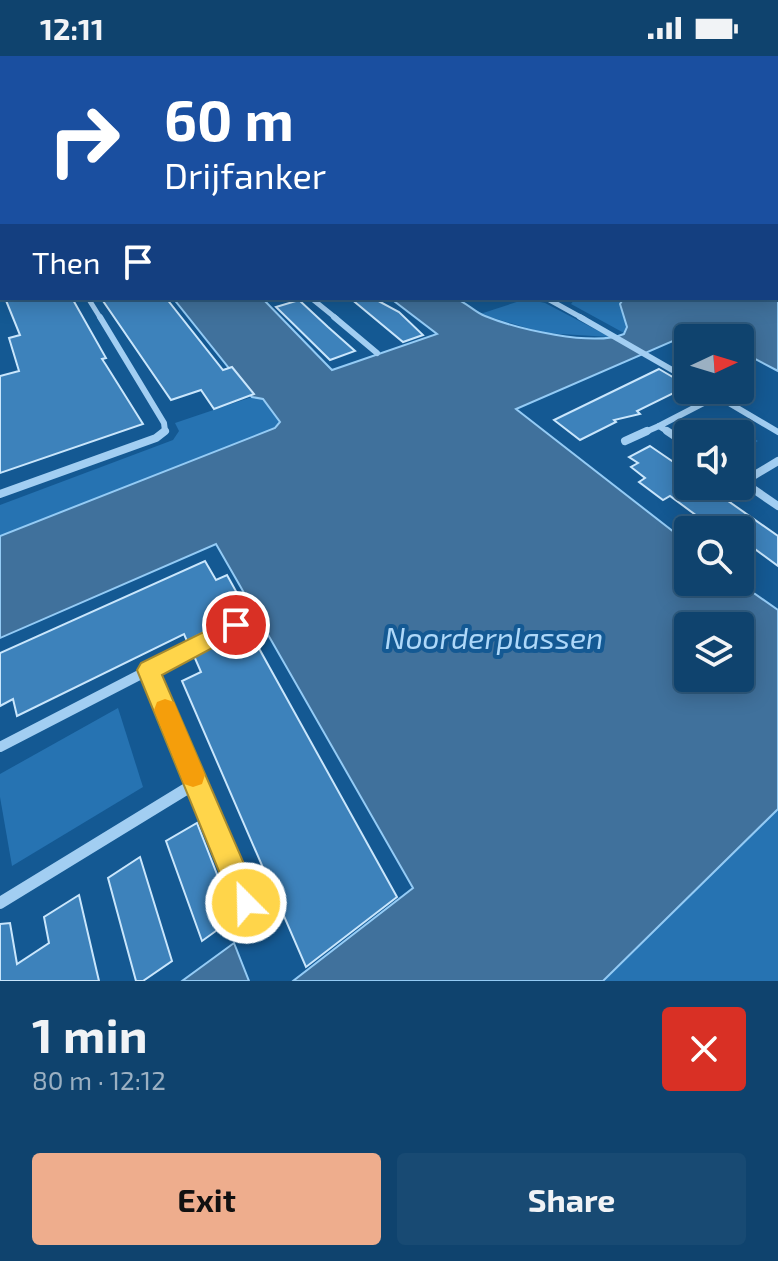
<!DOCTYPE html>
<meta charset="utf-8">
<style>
:root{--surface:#0f436e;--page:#184a73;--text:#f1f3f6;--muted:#9bb0c2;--line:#2f5c81;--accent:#eead8d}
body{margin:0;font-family:"Exo 2",sans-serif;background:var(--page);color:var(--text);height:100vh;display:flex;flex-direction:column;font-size:30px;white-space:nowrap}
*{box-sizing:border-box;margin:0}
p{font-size:26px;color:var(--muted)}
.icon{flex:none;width:44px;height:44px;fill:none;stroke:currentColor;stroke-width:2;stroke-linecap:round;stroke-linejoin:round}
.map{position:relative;height:925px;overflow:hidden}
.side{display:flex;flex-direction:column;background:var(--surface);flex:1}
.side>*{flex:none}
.banner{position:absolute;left:0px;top:0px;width:778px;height:244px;box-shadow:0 4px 20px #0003,0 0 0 2px var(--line);background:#1a4fa0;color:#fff;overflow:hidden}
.needle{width:52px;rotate:86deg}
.tools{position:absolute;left:674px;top:268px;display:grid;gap:16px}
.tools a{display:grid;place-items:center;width:80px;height:80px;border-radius:8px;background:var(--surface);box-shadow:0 4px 20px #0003,0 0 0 2px var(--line);font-size:40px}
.pin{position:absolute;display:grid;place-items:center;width:68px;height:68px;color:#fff;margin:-34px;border:4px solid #fff;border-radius:50%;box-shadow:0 2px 8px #0007}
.me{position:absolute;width:88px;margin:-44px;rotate:337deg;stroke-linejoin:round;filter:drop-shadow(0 0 6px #0008)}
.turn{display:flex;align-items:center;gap:28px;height:168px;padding:0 32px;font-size:36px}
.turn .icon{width:104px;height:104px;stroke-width:2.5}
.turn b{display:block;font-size:56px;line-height:68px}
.then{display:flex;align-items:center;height:76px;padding:0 32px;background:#0003;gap:16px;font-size:30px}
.round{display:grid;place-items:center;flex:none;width:84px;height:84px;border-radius:8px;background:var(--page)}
.headline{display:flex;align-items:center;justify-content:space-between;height:136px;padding:0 32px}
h1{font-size:48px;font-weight:700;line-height:60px}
.primary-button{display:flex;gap:16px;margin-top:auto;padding:16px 32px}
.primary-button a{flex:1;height:92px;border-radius:8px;background:var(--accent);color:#111;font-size:32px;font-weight:700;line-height:92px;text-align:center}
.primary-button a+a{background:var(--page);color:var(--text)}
.status{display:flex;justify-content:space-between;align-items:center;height:56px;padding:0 40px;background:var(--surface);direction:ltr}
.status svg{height:22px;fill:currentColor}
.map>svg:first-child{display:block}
.green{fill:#2673b2}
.water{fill:#40719c;stroke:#94cbf5;stroke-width:2;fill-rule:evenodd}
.building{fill:#3d82bb;stroke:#c9e6fc;stroke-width:2}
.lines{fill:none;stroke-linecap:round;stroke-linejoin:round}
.street-far4{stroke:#a2cef2;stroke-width:5}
.street-far3{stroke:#a2cef2;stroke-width:6}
.street-far2{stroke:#a2cef2;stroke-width:8}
.street-far1{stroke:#a2cef2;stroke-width:10}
.street{stroke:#a2cef2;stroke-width:12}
.route{fill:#ffd54a;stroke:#a68a30;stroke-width:2}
.slow{fill:#f59e0b}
.labels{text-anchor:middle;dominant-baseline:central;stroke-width:8;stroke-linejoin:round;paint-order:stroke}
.water-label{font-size:30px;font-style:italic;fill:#aed8f9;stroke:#145993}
</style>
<div class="status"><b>12:11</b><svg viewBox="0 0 49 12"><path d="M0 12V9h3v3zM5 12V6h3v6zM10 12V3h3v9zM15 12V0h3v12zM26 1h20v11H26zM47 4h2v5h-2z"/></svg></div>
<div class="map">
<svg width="778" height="925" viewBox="0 0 778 925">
<rect width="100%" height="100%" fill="#145993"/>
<g class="green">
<path d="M576,242h48l-4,6 7,18 -3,11 -53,-29z"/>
<path d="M526,243l19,4 65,34 -66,-4 -64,-19z"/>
<path d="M252,341l11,2 18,23 -5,6 -276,108v-31l173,-65 6,-9 -4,-8z"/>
<path d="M721,363l37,22 -18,11v-18l-43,-1z"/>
<path d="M118,652l25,79 -131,79 -12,-69v-23z"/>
<path d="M778,753v172h-175z"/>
</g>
<g class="water">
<path d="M778,180v135l-38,-20v-13h-25l-17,-8 -182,79 172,134v39h50l40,28v199l-175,172h-310l120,-93 -197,-344 -216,94v-102l275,-108 5,-6 -17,-23 -11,-2 -79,-99h89l70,72 105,-36 -47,-36c20,0 43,-3 63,0 11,2 21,14 32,18 32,13 108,31 139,18l3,-7 -7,-23 4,-6h152zM688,570h52v52h-52z"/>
<path d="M234,887l15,38h-67z"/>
</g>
<g class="building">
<path d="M5,242h67l34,60 -4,1 4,6 37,59 -143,49v-97l19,-5 -10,-33 11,-3z"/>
<path d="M101,242h65l57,72 9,-3 22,27 -40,15 -13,-19 -30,10z"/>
<path d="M350,242h23l26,14 24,23 -20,7z"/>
<path d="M299,244l29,27 27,24 -25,9 -54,-53z"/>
<path d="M659,313l29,17 -51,25 3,3 -26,6 2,2 -36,18 -26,-20z"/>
<path d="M650,390l38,26v14l23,3 67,47v30l-38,-28v-8h-24l-46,-34 -7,4 -24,-18 6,-4 -14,-11 7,-4 -9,-6z"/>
<path d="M205,505l11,19 11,-5 26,47 -7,3 151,272 -91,70 -124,-286 19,-9 -7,-16 46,-24 4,-6 -3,-7 -9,-1 -45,23 -3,-7 -167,82 -4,-17 -13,7v-53z"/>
<path d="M197,767l37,95 -32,23 -36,-100z"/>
<path d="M140,801l32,104 -29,20h-7l-28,-103z"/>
<path d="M79,839l20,86h-99v-57l10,-1 7,41 32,-21 -5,-26z"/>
</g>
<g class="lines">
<g class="street-far4">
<path d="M0,177l2,3"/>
<path d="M88,242l13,21"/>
<path d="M311,242l26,21"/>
<path d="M546,242l38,21"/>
</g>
<g class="street-far3">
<path d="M100,261l64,106 1,8 -3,2"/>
<path d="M334,261l43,36"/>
<path d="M580,261l108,62"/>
<path d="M707,334l71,42"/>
<path d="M643,377l16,-7"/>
<path d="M670,377l-11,-7 58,-30"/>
</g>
<g class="street-far2">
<path d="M667,375l21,14"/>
<path d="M625,385l22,-10"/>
<path d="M740,424l3,2 35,-21"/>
<path d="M743,426l35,24"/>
<path d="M0,438l156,-56 9,-7"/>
</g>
<g class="street-far1">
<path d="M149,614l87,-45"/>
<path d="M0,691l149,-77 36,86"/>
</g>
<g class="street">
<path d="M196,727l50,120"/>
<path d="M0,847l196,-120 -12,-29"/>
</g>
</g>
<linearGradient id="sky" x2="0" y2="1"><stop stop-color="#0b3151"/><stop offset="0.44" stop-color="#346a9e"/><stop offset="1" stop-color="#346a9e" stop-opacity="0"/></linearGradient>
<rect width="778" height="229" fill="url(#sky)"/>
<path class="route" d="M236,560l8,3 3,6 -3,6 -82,44 99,228 -4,10 -11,5 -10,-5 -99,-243 4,-7z"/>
<path class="slow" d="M165,643l9,3 31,73 -3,9 -9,3 -9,-3 -30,-74 3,-8z"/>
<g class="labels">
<g class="water-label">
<text x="494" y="581">Noorderplassen</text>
</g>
</g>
</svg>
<div class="tools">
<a><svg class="needle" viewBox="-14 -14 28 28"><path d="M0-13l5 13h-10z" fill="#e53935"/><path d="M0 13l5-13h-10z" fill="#9bb0c2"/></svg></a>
<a><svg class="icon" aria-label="sound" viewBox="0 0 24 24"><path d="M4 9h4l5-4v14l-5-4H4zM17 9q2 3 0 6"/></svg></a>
<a><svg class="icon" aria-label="search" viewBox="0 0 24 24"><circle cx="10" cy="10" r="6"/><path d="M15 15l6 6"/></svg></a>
<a><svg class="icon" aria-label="layers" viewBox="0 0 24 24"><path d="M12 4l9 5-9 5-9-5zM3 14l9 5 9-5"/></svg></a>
</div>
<div class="pin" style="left:236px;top:569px;background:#d93025"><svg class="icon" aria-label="arrive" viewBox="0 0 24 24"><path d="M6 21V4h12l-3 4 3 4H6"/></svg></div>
<svg class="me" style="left:246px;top:847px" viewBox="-20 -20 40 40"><circle r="17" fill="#ffd54a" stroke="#fff" stroke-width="3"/><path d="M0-11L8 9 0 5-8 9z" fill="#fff"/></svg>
<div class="banner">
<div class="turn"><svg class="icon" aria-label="right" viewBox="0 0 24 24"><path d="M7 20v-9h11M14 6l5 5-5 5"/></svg><div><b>60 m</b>Drijfanker</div></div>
<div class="then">Then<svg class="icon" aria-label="arrive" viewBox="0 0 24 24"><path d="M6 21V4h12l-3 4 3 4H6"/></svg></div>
</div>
</div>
<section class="side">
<div class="headline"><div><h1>1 min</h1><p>80 m · 12:12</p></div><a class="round" style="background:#d93025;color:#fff"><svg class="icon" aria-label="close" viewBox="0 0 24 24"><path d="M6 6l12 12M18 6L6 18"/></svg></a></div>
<div class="primary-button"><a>Exit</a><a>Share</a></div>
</section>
